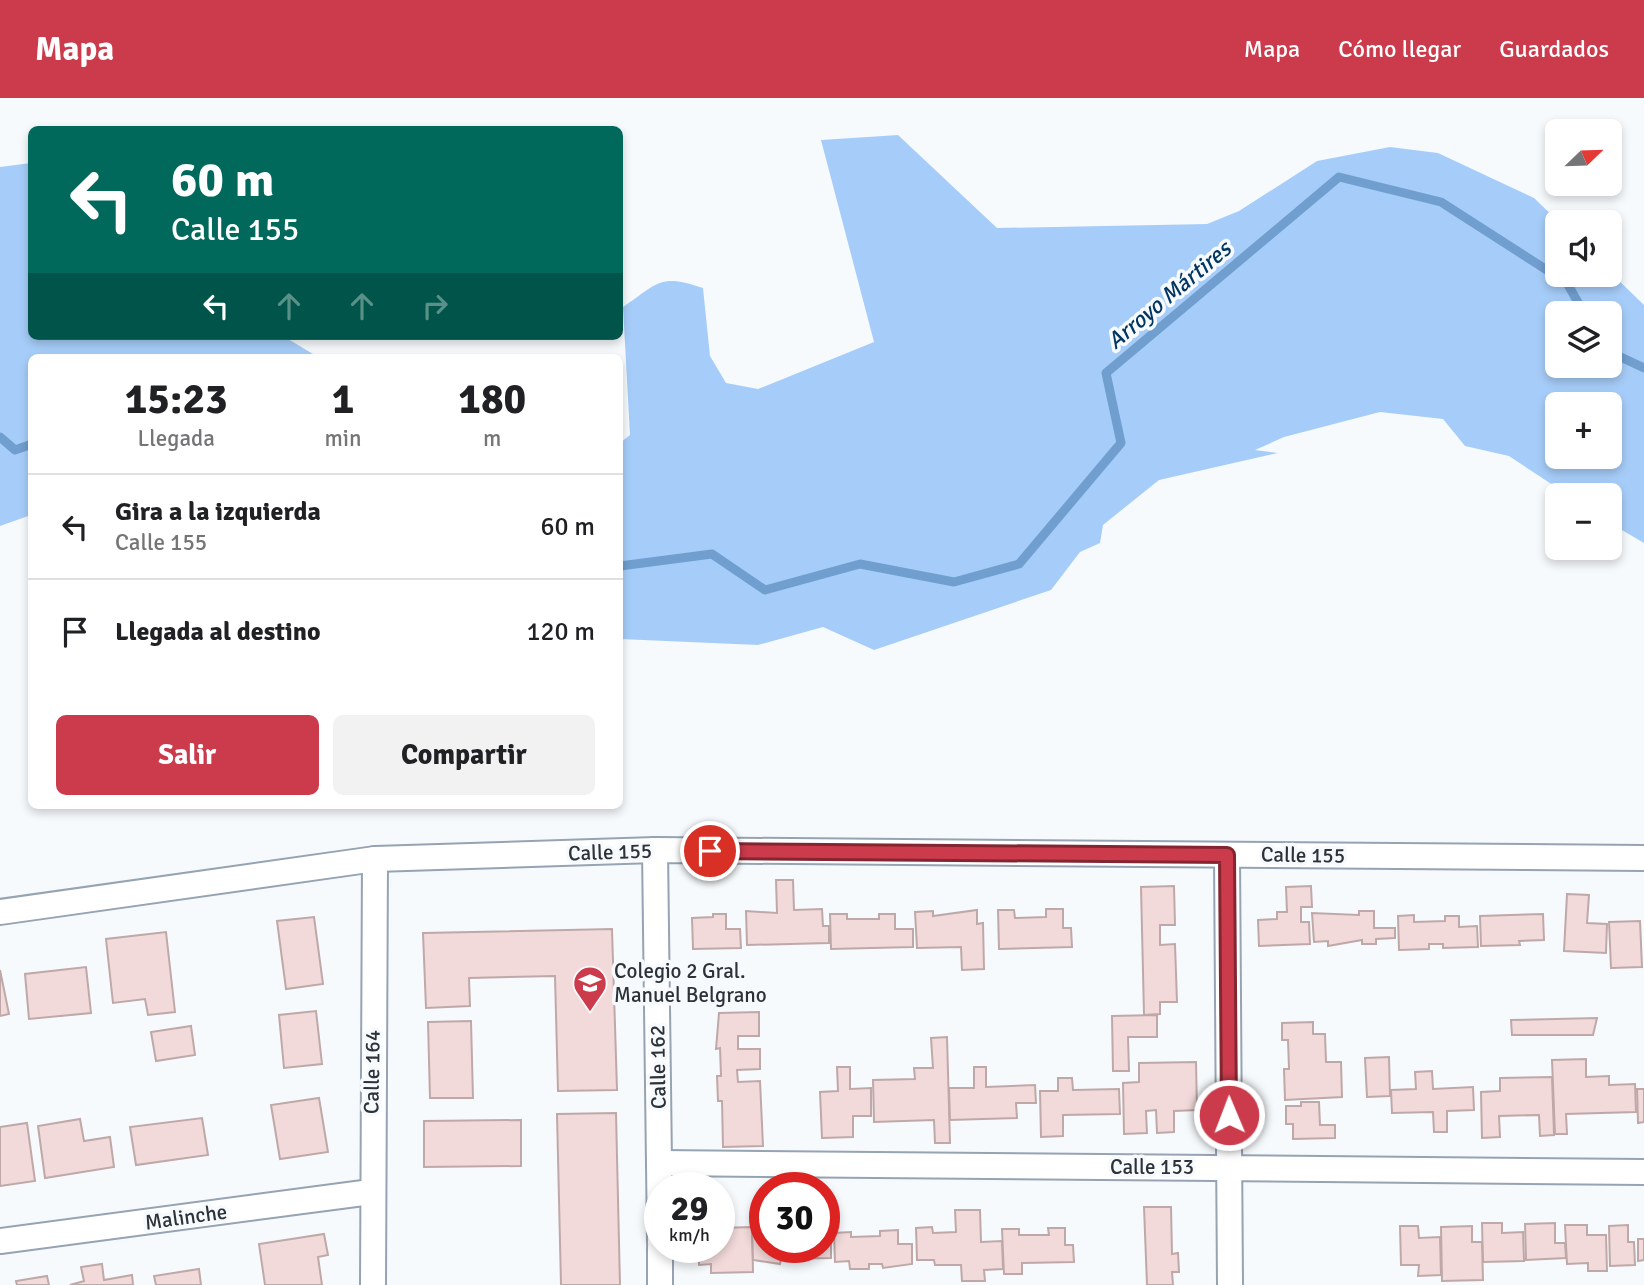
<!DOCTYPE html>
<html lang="es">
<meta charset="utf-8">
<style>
:root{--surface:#fff;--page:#f2f2f2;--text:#202124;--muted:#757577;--line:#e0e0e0;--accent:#cb3b4c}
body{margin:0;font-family:Signika,sans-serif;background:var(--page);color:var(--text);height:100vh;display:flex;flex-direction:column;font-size:26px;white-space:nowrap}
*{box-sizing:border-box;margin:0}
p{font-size:23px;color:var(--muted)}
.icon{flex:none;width:38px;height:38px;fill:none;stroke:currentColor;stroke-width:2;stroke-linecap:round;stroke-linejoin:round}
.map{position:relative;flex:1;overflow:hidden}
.details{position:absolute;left:28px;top:256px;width:595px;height:455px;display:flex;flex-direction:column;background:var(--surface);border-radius:10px;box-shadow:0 4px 10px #0003}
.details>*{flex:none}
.banner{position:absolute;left:28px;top:28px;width:595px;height:214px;border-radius:10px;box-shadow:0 4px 10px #0003;background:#00695c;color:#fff;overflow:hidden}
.needle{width:46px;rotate:67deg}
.fabs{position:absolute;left:1545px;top:21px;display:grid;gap:14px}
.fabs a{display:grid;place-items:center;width:77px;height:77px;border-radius:10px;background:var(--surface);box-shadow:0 4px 10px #0003;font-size:35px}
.speed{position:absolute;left:644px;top:1074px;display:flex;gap:14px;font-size:35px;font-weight:700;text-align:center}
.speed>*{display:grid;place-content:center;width:91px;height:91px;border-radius:50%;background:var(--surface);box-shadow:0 4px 10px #0003;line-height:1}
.speed small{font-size:18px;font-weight:400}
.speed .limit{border:10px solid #d22;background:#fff;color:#111}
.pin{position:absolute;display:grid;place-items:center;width:60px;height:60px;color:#fff;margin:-30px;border:4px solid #fff;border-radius:50%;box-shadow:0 2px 7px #0007}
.me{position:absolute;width:77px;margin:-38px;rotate:359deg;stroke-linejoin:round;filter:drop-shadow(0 0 5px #0008)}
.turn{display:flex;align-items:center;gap:24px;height:147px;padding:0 28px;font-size:32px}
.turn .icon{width:91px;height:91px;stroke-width:2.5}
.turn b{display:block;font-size:49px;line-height:60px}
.lanes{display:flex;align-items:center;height:66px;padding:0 28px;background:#0003;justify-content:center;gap:35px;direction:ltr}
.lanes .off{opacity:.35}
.eta{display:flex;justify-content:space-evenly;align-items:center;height:119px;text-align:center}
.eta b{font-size:42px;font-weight:700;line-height:49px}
.action{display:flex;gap:14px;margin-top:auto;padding:14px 28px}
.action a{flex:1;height:80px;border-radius:10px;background:var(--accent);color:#fff;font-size:28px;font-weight:700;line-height:80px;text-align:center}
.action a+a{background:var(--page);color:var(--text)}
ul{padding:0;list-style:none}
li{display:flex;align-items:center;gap:21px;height:105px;padding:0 28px;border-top:2px solid var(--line)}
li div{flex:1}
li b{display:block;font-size:26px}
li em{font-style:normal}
header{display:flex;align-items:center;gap:42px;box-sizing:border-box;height:98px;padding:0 35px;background:var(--accent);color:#fff}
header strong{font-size:33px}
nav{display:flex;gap:38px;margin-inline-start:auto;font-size:24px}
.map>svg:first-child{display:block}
.green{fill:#a6cdf9;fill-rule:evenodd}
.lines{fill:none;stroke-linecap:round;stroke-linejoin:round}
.stream{stroke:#709ece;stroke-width:9}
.building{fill:#f3dada;stroke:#bfa8a8;stroke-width:2}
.minor-casing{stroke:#95a3b2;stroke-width:28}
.minor{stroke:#fff;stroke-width:24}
.route-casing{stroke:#842631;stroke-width:18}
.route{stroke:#cb3b4c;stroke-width:12}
.labels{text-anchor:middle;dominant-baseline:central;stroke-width:7;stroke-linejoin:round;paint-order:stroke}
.street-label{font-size:21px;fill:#2d3239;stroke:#f7fafd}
.poi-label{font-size:21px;fill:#2d3239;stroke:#f7fafd;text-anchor:start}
.water-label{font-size:23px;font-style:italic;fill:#013562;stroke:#f7fafd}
</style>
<header>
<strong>Mapa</strong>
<nav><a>Mapa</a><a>Cómo llegar</a><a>Guardados</a></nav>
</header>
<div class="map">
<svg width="1644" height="1187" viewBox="0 0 1644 1187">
<rect width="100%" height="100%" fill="#f7fafd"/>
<g class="green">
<path d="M898,37l99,93 210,-4 32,-13 78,-50 73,-14 48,6 96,45 25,24 -1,53h52v-3l34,33v238l-34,-20v-28h-42l-59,-39 -44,-10 -22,-27 -63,-7 -96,25 -29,13 23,3 -119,27 -56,45 -3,18 -20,9 -29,38 -177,60 -51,-23 -65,18 -138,-6v-196l10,-8 -7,-128c35,-24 37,-34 80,-19l7,68 16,27 32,6 116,-47 -53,-202zM1558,215h52v53h-52zM1558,306h52v53h-52z"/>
<path d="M31,65l1,173h251l35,21h-286l-1,158 -31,11v-359z"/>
</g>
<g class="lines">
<g class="stream">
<path d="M1610,254l34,16"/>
<path d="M0,339l15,13 17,-6"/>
<path d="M620,468l92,-12 53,36 95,-26 94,18 65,-18 102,-121 -15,-70 233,-196 102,25 126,81 17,30"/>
</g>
</g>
<g class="building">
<path d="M776,782h17l1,30 28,-1 1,17h6v17l-82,2 -1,-34 31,2z"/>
<path d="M1174,788l1,39h-15v20l15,-1 2,58h-17v12l-16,1 -3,-128z"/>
<path d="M1311,788l1,21h-11v15h8l1,22 -51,2 -1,-26 19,-1v-7h10l-1,-25z"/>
<path d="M1567,796l22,1 -2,28 20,1 -1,29 -42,-2z"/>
<path d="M1046,811h17v19h8l1,19 -73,2 -1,-39h16l1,8 31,-1z"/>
<path d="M977,812v14l6,-1 1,46 -22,1 -1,-23 -44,1 -2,-36 18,-1v5z"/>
<path d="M1359,813h15v17h21v10l-19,1v5h-14v-4l-34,6v-5l-14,1 -2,-29 47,2z"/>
<path d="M713,816h13v15h14l1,19 -48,1 -1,-31 21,-1z"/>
<path d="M830,816h17v5h32v-5h16v15h18v18l-82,2z"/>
<path d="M1543,816l1,26 -25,1 1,4 -39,1 -1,-30z"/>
<path d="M1414,817v7l31,-1v-5h14v11l18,-1 1,21 -35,1v-4h-14v5l-30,1 -1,-34z"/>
<path d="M314,819l9,67 -37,5 -9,-68z"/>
<path d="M1640,823l2,46 -31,1 -2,-46z"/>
<path d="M612,831l5,161 -59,1 -3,-115 -86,2 1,28 -44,2 -3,-75z"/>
<path d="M166,834l9,80 -27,3 -3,-16 -32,4 -7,-64z"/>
<path d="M86,869l5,46 -62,6 -4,-45z"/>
<path d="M0,872l9,44 -9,2z"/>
<path d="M316,913l6,53 -38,4 -5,-53z"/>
<path d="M759,914v24h-21v13h22v20l-23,1 1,12 22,-1 3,65 -40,1 -1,-46h-4l-1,-25h4l-1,-28 -4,1 3,-36z"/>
<path d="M1157,917v22h-29l1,34h-16l-1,-55z"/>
<path d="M1597,920l-4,17h-81l-1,-15z"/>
<path d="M471,923l2,77h-43l-2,-76z"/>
<path d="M1313,924v12h12l1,28h15l1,35 -57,3 -1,-31h5l-1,-29h-6v-17z"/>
<path d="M191,928l4,29 -39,6 -5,-29z"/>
<path d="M947,939l3,106h-15l-1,-23 -60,2 -1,-42 42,-1 -1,-11h19l-2,-30z"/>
<path d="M1389,959l1,39 -23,1 -2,-39z"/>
<path d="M1586,961v18l23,-1v9l26,-1 1,28 -70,2 1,20h-12l-3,-74z"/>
<path d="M1196,964l1,48 -23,1v21l-17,1 -1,-23 -10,1 1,22 -23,1 -1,-51 16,-1v-19z"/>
<path d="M837,969h13v22l21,-1v28h-18v21l-31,1 -2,-46 18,-1z"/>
<path d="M974,969h12v20l49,-2 1,18h-20l1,15 -67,2 -1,-32h25z"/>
<path d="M1432,973l1,18 40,-2 1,23 -27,1v21h-13l-1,-20 -41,1 -1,-23 25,-1 -1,-17z"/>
<path d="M1552,979l2,58 -14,1 -1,-21 -40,1 1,21 -18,1 -1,-46 19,-1v-13z"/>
<path d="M1058,980h14l1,12 46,-1 1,25 -57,1v21l-22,1 -1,-46h18z"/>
<path d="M1637,991h7v33l-6,1z"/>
<path d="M319,1000l9,54 -48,7 -9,-54z"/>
<path d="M1301,1004h18l1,23h15v13l-42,1v-15h-7v-18h15z"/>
<path d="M616,1015l4,172h-59l-4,-171z"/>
<path d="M202,1020l6,37 -72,10 -6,-38z"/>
<path d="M80,1021l4,22 26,-4 4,30 -69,11 -7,-52z"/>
<path d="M521,1022v46l-97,1v-46z"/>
<path d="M27,1025l8,58 -35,5v-59z"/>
<path d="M1144,1109h27l1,47 6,-1 1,19h-7l1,13h-26z"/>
<path d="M955,1112h25l1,32 21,-1 1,28 -19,1 1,11h-23l-1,-16h-26l-1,-5h-17l-1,-32 16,-1 1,6 23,-1z"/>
<path d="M1482,1125h20v10l21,-1 1,29 -41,1z"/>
<path d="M1555,1125v20h10l1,15 -40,2 -1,-36z"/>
<path d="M1565,1127h22v10h19l1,36h-19v-8l-21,1z"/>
<path d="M1628,1127v17h6l1,23 -25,1 -1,-40z"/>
<path d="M1400,1128h18l1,12 21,-1 1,38 -23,1 1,-11h-18z"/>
<path d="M1472,1128v16h10l1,38 -41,1 -1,-54z"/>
<path d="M752,1129l1,45 -42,1v-9l-12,1v-17h20v-20z"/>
<path d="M752,1130h13v20h59v-8h7v18l-50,1 -1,5 -27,-4z"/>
<path d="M1048,1130h17v17h8l1,17 -52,1v11h-18l-2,-45h17v6h30z"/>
<path d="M898,1132v14h14v20l-29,4 -1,-4h-13v5h-19l-1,-8 -14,1 -1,-29 17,-1v5l29,-1v-5z"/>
<path d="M324,1136l4,21 -10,2 4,28h-57l-6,-41z"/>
<path d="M1638,1141h6v21l-6,1z"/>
<path d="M102,1166l2,16 28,-5 1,10h-63l14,-4 -3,-14z"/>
<path d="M199,1171l2,16h-45l-2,-9z"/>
<path d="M47,1178l2,9h-32l-1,-4z"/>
</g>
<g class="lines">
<g class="minor-casing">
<g id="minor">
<path d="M655,752l5,392"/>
<path d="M1227,757l3,430"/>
<path d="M0,814l375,-53 280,-9 989,8"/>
<path d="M659,1065l985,9"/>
<path d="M0,1143l371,-49"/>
<path d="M660,1150v37"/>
<path d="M373,1187l2,-426"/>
</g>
</g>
<use href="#minor" class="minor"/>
</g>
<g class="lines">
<g class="route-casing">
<path id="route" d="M710,753l517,4 2,260"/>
</g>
<use href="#route" class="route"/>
</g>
<defs>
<g id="school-pin" transform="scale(1.75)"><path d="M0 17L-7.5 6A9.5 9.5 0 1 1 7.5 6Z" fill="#cb3b4c" stroke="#f7fafd"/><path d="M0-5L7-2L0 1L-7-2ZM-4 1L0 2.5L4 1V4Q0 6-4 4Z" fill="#fff"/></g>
</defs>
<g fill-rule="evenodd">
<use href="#school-pin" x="590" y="885"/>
</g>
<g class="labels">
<g class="street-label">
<text transform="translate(610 754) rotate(-2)">Calle 155</text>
<text transform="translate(1303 757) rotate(1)">Calle 155</text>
<text transform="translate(658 969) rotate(-91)">Calle 162</text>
<text transform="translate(372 974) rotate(-89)">Calle 164</text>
<text x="1152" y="1069">Calle 153</text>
<text transform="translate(186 1119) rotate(-8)">Malinche</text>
</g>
<g class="poi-label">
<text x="614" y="873">Colegio 2 Gral.<tspan x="614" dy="24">Manuel Belgrano</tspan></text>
</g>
<g class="water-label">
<text transform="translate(1169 197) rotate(-40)">Arroyo Mártires</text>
</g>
</g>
</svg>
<div class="fabs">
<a><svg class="needle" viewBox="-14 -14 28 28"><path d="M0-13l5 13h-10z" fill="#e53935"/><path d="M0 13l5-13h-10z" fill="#757577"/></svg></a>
<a><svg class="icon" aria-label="sound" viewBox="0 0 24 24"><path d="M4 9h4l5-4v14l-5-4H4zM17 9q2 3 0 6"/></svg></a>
<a><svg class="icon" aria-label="layers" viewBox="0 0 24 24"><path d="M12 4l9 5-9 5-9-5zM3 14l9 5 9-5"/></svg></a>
<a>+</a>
<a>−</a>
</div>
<div class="speed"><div>29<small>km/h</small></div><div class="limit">30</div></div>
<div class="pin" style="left:710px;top:753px;background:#d93025"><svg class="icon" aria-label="arrive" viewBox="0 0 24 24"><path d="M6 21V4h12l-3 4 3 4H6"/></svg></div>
<svg class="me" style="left:1229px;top:1017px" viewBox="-20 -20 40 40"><circle r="17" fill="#cb3b4c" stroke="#fff" stroke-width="3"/><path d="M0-11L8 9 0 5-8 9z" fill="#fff"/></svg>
<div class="banner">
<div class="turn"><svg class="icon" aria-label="left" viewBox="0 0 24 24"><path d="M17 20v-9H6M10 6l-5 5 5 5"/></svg><div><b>60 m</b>Calle 155</div></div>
<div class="lanes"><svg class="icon" aria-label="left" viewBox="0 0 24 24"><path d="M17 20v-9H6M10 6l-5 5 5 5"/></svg><svg class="icon off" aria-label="ahead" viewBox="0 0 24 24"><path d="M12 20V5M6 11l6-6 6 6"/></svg><svg class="icon off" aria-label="ahead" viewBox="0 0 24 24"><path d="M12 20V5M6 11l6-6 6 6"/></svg><svg class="icon off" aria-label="right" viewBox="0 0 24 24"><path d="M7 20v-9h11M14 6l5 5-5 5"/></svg></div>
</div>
<section class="details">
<div class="eta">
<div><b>15:23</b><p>Llegada</p></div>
<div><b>1</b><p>min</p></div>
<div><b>180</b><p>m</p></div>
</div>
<ul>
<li><svg class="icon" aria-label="left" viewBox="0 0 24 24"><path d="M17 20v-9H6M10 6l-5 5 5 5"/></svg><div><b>Gira a la izquierda</b><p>Calle 155</p></div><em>60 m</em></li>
<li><svg class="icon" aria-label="arrive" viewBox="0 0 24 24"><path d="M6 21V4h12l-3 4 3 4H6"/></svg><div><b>Llegada al destino</b></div><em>120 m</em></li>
</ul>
<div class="action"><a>Salir</a><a>Compartir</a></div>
</section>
</div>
